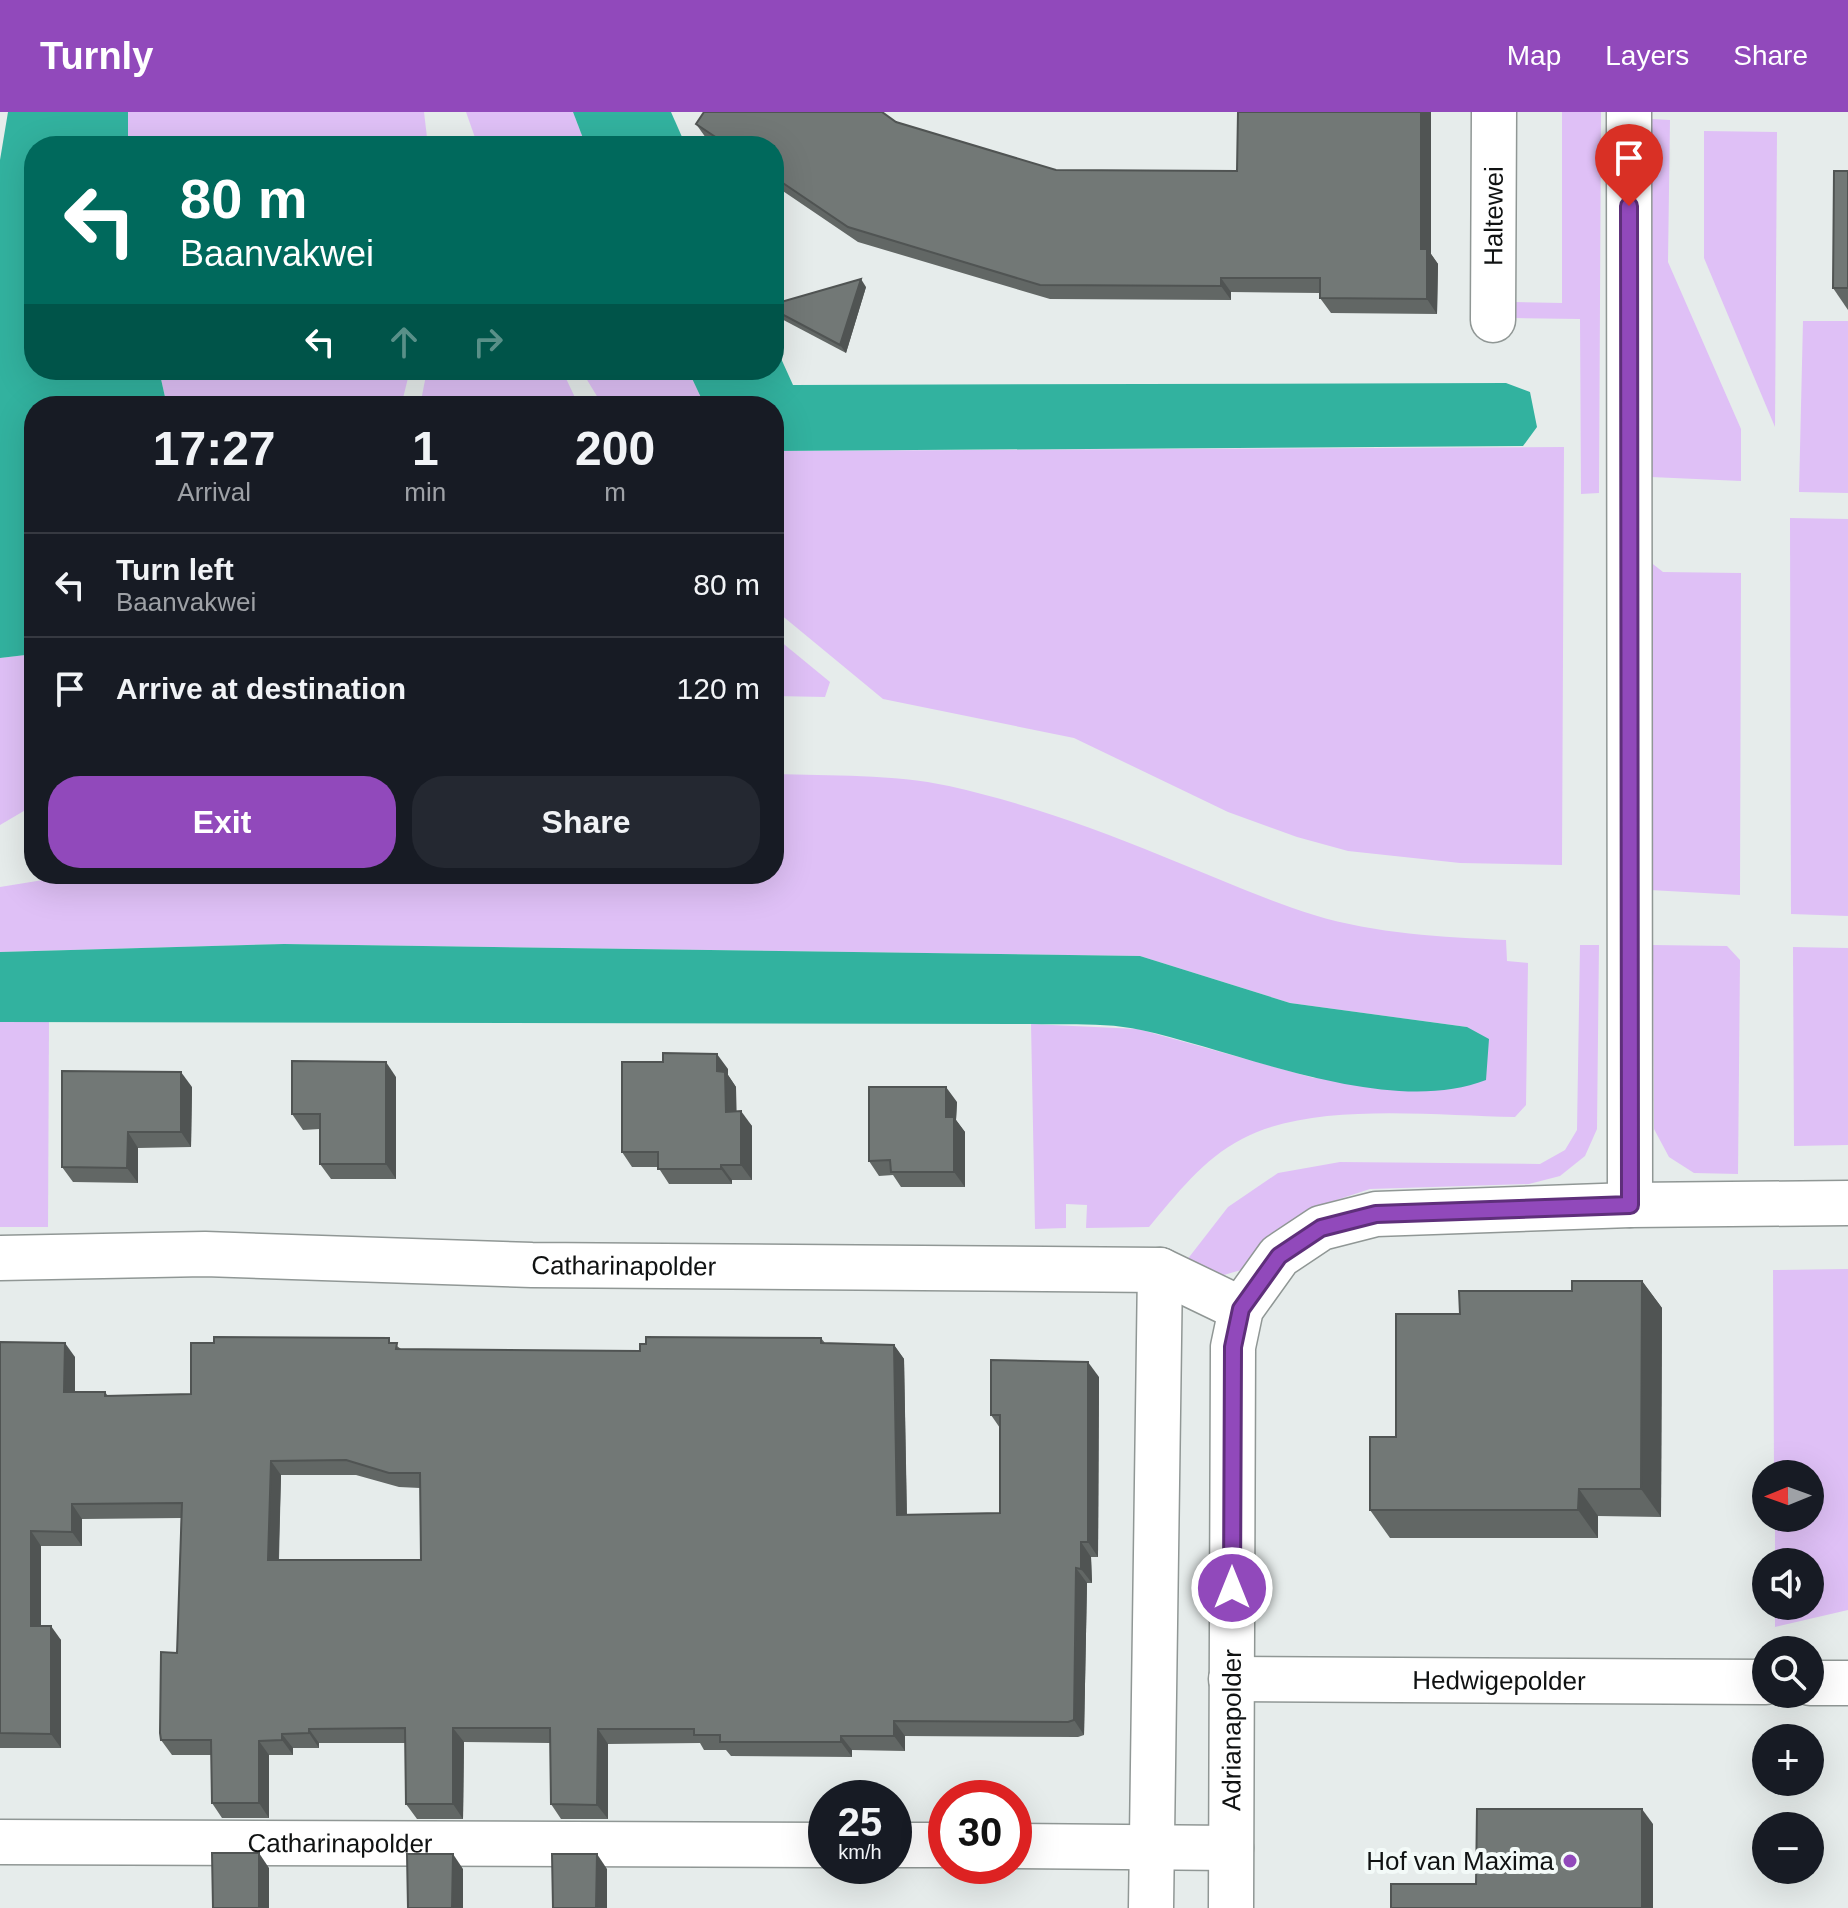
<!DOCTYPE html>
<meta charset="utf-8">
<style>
:root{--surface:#171b24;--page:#242831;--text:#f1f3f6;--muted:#9ea1a6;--line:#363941;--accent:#9149bb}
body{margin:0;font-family:Arial,sans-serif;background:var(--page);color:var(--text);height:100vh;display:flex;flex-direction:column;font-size:30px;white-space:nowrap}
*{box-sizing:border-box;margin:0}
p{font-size:26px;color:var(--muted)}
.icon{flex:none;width:44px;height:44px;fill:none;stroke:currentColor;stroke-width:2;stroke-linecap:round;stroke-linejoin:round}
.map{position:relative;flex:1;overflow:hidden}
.drawer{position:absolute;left:24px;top:284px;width:760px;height:488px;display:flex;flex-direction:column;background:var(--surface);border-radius:32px;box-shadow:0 8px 32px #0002}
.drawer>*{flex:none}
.banner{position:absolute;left:24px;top:24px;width:760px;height:244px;border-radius:32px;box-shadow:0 8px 32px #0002;background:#00695c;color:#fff;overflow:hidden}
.needle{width:52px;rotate:269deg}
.tools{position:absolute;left:1752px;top:1348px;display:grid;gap:16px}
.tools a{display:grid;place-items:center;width:72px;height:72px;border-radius:50%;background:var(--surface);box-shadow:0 8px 32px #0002;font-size:40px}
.speed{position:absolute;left:808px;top:1668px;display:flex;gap:16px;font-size:40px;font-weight:700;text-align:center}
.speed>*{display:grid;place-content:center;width:104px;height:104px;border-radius:50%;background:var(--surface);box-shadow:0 8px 32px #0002;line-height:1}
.speed small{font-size:20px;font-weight:400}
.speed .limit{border:12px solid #d22;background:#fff;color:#111}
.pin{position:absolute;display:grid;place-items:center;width:68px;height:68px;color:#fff;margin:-82px -34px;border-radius:50% 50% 50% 0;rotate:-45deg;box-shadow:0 0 8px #0007}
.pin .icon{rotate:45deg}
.me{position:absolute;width:88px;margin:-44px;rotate:0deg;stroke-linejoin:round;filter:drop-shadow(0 0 6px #0008)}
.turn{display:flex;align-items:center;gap:28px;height:168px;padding:0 24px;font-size:36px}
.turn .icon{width:104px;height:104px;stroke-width:2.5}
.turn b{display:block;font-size:56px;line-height:68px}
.lanes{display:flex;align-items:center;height:76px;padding:0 24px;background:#0003;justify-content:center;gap:40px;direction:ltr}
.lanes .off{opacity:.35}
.eta{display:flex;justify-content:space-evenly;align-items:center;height:136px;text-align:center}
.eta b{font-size:48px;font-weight:700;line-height:56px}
.cta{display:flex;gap:16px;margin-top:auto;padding:16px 24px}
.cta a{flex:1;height:92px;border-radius:32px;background:var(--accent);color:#fff;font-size:32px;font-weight:700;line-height:92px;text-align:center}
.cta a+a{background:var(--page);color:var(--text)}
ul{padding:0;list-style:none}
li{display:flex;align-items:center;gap:24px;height:104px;padding:0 24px;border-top:2px solid var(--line)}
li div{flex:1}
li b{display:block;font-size:30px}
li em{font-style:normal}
header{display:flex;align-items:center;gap:48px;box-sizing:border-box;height:112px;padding:0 40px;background:var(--accent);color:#fff}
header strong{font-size:38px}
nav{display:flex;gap:44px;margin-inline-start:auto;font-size:28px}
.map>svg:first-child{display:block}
.green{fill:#dfc0f6}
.water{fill:#32b29f}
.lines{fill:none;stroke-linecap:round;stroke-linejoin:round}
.minor-casing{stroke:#909795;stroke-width:47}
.minor{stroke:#fff;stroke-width:44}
.wall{fill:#626765;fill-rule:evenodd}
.shaded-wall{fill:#505453}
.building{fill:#727876;stroke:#505453;stroke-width:2;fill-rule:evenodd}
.route-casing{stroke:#5e2f7a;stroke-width:20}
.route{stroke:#9149bb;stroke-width:14}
.poi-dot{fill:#9149bb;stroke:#f3faf8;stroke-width:3}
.labels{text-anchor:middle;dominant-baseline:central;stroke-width:8;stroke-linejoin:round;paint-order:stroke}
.street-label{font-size:26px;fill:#101212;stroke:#f3faf8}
.poi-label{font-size:26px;fill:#101212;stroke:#f3faf8;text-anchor:end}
</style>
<header>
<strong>Turnly</strong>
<nav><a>Map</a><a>Layers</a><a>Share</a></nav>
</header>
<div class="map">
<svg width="1848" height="1796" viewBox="0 0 1848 1796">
<rect width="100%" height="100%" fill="#e6eceb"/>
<g class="green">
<path d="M128,0h296l4,34h-300z"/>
<path d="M466,0h107l13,34h-108z"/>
<path d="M1562,0h39l-2,381 -18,1 -1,-175 -66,-1v-16l48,1z"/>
<path d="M1652,7l18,1 -2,142 73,167v52l-90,-4z"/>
<path d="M1704,19l73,1 -2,295 -71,-169z"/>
<path d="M1803,209h45v172l-49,-1z"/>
<path d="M159,258h251l-9,36h-234z"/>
<path d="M427,258h135l17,36h-159z"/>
<path d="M581,258h107l17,36h-102z"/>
<path d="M1564,335l-2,418 -102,-2 -112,-12 -51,-14 -69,-25 -154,-74 -191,-39 -109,-90v-158z"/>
<path d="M1790,406l58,1v397l-57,-2z"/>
<path d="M1649,449l14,11 78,1 -1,322 -90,-5z"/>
<path d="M774,524l56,46 -5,15 -51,-1z"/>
<path d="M34,542v151l-34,20v-167z"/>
<path d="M774,662c57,2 119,0 175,12 72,16 145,42 213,70 51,20 100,43 152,59 62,19 128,22 192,25l1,21 21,2 -2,142 -11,12c-80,-1 -202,-16 -273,22 -39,20 -66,56 -93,88l-63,1 1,-23 -21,-1v24l-31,1 -4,-205 107,5 176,49 153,-51 -177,-24 -150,-47 -856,-12 -284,8v-65l80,-13h694z"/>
<path d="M1580,833h19l-2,184 -12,27 -25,20 -31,8 -159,5 -61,20 -68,61 -24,7 -34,-12 45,-58 50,-34 62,-11 200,2 25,-14 12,-20z"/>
<path d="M1653,833l74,1 13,14 -2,214 -44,-1 -25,-16 -15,-28z"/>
<path d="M1793,835l55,1v197l-54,1z"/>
<path d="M0,910h49l-1,205h-48z"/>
<path d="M1848,1157v341l-73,17v-21h35v-44h-35v-44h35v-44h-36l-1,-204z"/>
</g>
<g class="water">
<path d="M8,0h120v34h-94v224h125l8,36h-133v248l-34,4v-498z"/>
<path d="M573,0h98l15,34h-100z"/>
<path d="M774,231l19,42 713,-2 24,9 7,35 -14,19 -749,5v-45h-69l-17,-36h86z"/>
<path d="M284,832l856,12 150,47 177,24 22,12 -3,41c-98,38 -248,-29 -345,-50 -35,-8 -75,-5 -110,-6l-1031,-2v-70z"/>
</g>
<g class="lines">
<g class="minor-casing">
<g id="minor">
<path d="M1629,0l1,1093"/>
<path id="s1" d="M1493,208l1,-208"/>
<path id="s2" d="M0,1146l205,-4 327,11 628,5 81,39"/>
<path id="s3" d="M1231,1567l535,3"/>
<path d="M1810,1571h38"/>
<path id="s4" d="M0,1730l826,3"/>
<path d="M894,1733h52"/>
<path d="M1014,1734l217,2"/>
<path d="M1151,1796l9,-638"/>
<path id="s5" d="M1231,1796l2,-561 8,-38 38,-53 42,-28 55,-14 254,-9 218,-2"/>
</g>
</g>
<use href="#minor" class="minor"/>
</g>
<g class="wall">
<path d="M896,10l160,48 375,84 7,10 -1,50 -106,-1 -11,-15v-5l-89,-1v8l-181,-1 -192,-57 -84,-57v-39h-57l-11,-8 -10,-14z"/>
<path d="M1848,59v139l-15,-22z"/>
<path d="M866,175l-20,66 -72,-38v-11z"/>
<path d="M663,950l65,7v6l8,12v24l16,15v54h-20v4h-63l-11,-17h-26l-10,-15z"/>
<path d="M396,965v102h-65l-11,-15v-35l-17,1 -11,-16z"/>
<path d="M192,975l-1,60 -53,1v35l-65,-1 -11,-15z"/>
<path d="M957,990l-1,18 9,12v55h-64l-8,-12 -14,1 -10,-15z"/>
<path d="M1642,1169l20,27 -1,209 -63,-1v22h-208l-20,-28 26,-73 64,-123 112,-23z"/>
<path d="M821,1226l4,5 69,2 10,14 3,156 93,-2v-85l-9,-13 108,-38 -1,180h-7l1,26h-5l-3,152 -6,2 -173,-1v15l-53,-1v7l-121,-1 -5,-6h-22l-4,-7 -92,1v75h-47l-10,-15 -1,-61 -86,-1 -1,77h-46l-11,-15 -1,-61h-86v5h-26v7h-24v63h-47l-10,-15 -1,-48h-39l-11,-15 16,-87 4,-135 -99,1v27h-41v80l20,14v108h-61v-406l75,15v35h30l3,4 83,-2 202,-51 8,6 239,2zM281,1363h75l43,12 21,1 1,72h-142z"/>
</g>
<g class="shaded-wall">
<path d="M1421,0h10v142l7,10 -1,50 -10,-15 -6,-50z"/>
<path d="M1221,166l10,14v8l-10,-14z"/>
<path d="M861,167l5,8 -20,66 -6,-8z"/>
<path d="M717,942l11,15v6l8,12 1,40 -11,-15 -9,-41z"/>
<path d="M386,950l10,15v102l-10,-15z"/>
<path d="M181,960l11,15 -1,60 -10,-15z"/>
<path d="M946,975l11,15 -1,18 9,12v55l-11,-15 -8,-55z"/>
<path d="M741,999l11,15v54l-11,-15z"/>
<path d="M128,1020l10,16v35l-11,-15z"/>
<path d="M721,1053l11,15v4l-11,-15z"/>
<path d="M1642,1169l20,27 -1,209 -20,-28z"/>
<path d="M65,1231l10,14v49l-11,-14z"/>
<path d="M894,1233l10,14 3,171 -10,-15z"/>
<path d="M1088,1250l11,15 -1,180 -10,-15z"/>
<path d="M271,1349l10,14 -3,99 -10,-14z"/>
<path d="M1579,1377l19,27v22l-20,-28z"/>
<path d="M72,1392l10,15v27l-10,-14z"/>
<path d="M31,1419l10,15v95l-10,-15z"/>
<path d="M1081,1430l10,15 1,26 -11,-14z"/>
<path d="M1076,1456l11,15 -3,152 -10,-15z"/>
<path d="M51,1514l10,14v108l-10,-14z"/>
<path d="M894,1609l11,15v15l-11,-15z"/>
<path d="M453,1616l11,14 -1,77 -10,-15z"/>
<path d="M309,1617l10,14v5l-10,-15z"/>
<path d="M598,1617l10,15v75l-11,-14z"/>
<path d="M282,1622l11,14v7l-11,-15z"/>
<path d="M841,1624l11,14v7l-11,-15z"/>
<path d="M259,1629l10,14v63l-10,-15z"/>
<path d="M1642,1697l11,15v84h-11z"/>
<path d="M259,1741l10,15v40h-10z"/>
<path d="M453,1742l10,15v39h-11z"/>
<path d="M597,1742l10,15v39h-11z"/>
</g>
<g class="building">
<path d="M704,0h178l14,10 160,48 181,1 1,-59h183v137h6v50l-107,-1v-20h-99v8l-181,-1 -192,-58 -74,-50v-31h-45l-33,-22z"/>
<path d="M1834,59h14v117h-15z"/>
<path d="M861,167l-21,66 -66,-35v-6z"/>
<path d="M663,941l54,1v17l8,1 1,40 15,-1v54h-20v4h-63v-17h-36v-90h41z"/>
<path d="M292,949l94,1v102h-66v-50h-28z"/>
<path d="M62,959l119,1v60h-53l-1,36 -65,-1z"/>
<path d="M869,975h77v30h8v55h-63l-1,-12 -21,1z"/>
<path d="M1572,1169h70l-1,208h-62l-1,21h-208v-73h26v-123h64l-1,-23h113z"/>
<path d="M214,1225l175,1v5h8l-1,6 244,2v-7h6v-7l175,1v5l73,2 3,170 103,-2v-98h-9v-55l97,2v180h-7v27l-5,-1 -2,152 -6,2 -174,-1v15h-53v6h-121v-7h-26v-6h-96l-1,76 -46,-1 -1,-76h-97v76h-47l-1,-76 -96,1v4l-27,1v6l-23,1v62h-47l-1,-63h-50l-1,-7 1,-81 16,1 5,-150 -110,1v28l-41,-1v95h20v108l-51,-1v-391l65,1 -1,49h41v4l86,-2v-51h23zM346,1348l43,13h31l1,87h-153l3,-99z"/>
<path d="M1477,1697h165v99h-251v-24h85z"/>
<path d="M212,1741h47v55h-46z"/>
<path d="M407,1742h46l-1,54h-44z"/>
<path d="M552,1742h45l-1,54h-43z"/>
</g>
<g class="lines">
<g class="route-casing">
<path id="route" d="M1232,1476l1,-241 8,-38 38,-53 42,-28 55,-14 254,-9 -1,-999"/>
</g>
<use href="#route" class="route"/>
</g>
<circle class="poi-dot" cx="1570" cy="1749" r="8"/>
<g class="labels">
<g class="street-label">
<text stroke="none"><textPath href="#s1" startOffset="104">Haltewei</textPath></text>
<text stroke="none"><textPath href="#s2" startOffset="624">Catharinapolder</textPath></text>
<text stroke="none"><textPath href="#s3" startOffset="268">Hedwigepolder</textPath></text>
<text stroke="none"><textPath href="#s5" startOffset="178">Adrianapolder</textPath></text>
<text stroke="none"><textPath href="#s4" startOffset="340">Catharinapolder</textPath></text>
</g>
<g class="poi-label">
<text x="1554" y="1749">Hof van Maxima</text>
</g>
</g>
</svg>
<div class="tools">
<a><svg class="needle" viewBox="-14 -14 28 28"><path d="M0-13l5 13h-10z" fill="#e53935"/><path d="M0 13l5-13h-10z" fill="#9ea1a6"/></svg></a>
<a><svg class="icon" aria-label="sound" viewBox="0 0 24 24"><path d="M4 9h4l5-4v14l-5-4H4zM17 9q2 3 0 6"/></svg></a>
<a><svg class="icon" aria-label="search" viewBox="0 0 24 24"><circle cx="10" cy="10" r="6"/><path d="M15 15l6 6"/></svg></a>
<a>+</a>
<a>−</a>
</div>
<div class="speed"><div>25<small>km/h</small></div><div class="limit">30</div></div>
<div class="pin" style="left:1629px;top:94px;background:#d93025"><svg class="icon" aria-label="arrive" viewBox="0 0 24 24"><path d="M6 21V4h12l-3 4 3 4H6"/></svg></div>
<svg class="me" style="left:1232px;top:1476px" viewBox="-20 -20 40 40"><circle r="17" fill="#9149bb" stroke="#fff" stroke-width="3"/><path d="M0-11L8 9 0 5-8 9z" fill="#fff"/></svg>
<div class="banner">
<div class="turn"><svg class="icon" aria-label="left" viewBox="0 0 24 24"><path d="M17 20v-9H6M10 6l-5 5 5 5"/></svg><div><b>80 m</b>Baanvakwei</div></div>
<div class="lanes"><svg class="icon" aria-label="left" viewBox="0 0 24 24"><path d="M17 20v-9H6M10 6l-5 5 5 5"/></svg><svg class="icon off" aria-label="ahead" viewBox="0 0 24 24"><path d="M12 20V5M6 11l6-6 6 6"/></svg><svg class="icon off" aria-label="right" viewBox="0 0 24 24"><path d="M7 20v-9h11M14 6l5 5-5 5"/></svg></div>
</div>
<section class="drawer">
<div class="eta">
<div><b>17:27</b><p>Arrival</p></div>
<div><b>1</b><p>min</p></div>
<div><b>200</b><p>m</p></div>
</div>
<ul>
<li><svg class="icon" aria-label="left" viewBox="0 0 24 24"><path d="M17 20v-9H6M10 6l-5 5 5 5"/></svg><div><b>Turn left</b><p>Baanvakwei</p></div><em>80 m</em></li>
<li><svg class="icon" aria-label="arrive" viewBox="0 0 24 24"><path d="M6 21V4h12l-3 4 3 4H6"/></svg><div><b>Arrive at destination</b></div><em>120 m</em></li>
</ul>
<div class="cta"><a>Exit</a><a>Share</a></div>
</section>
</div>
